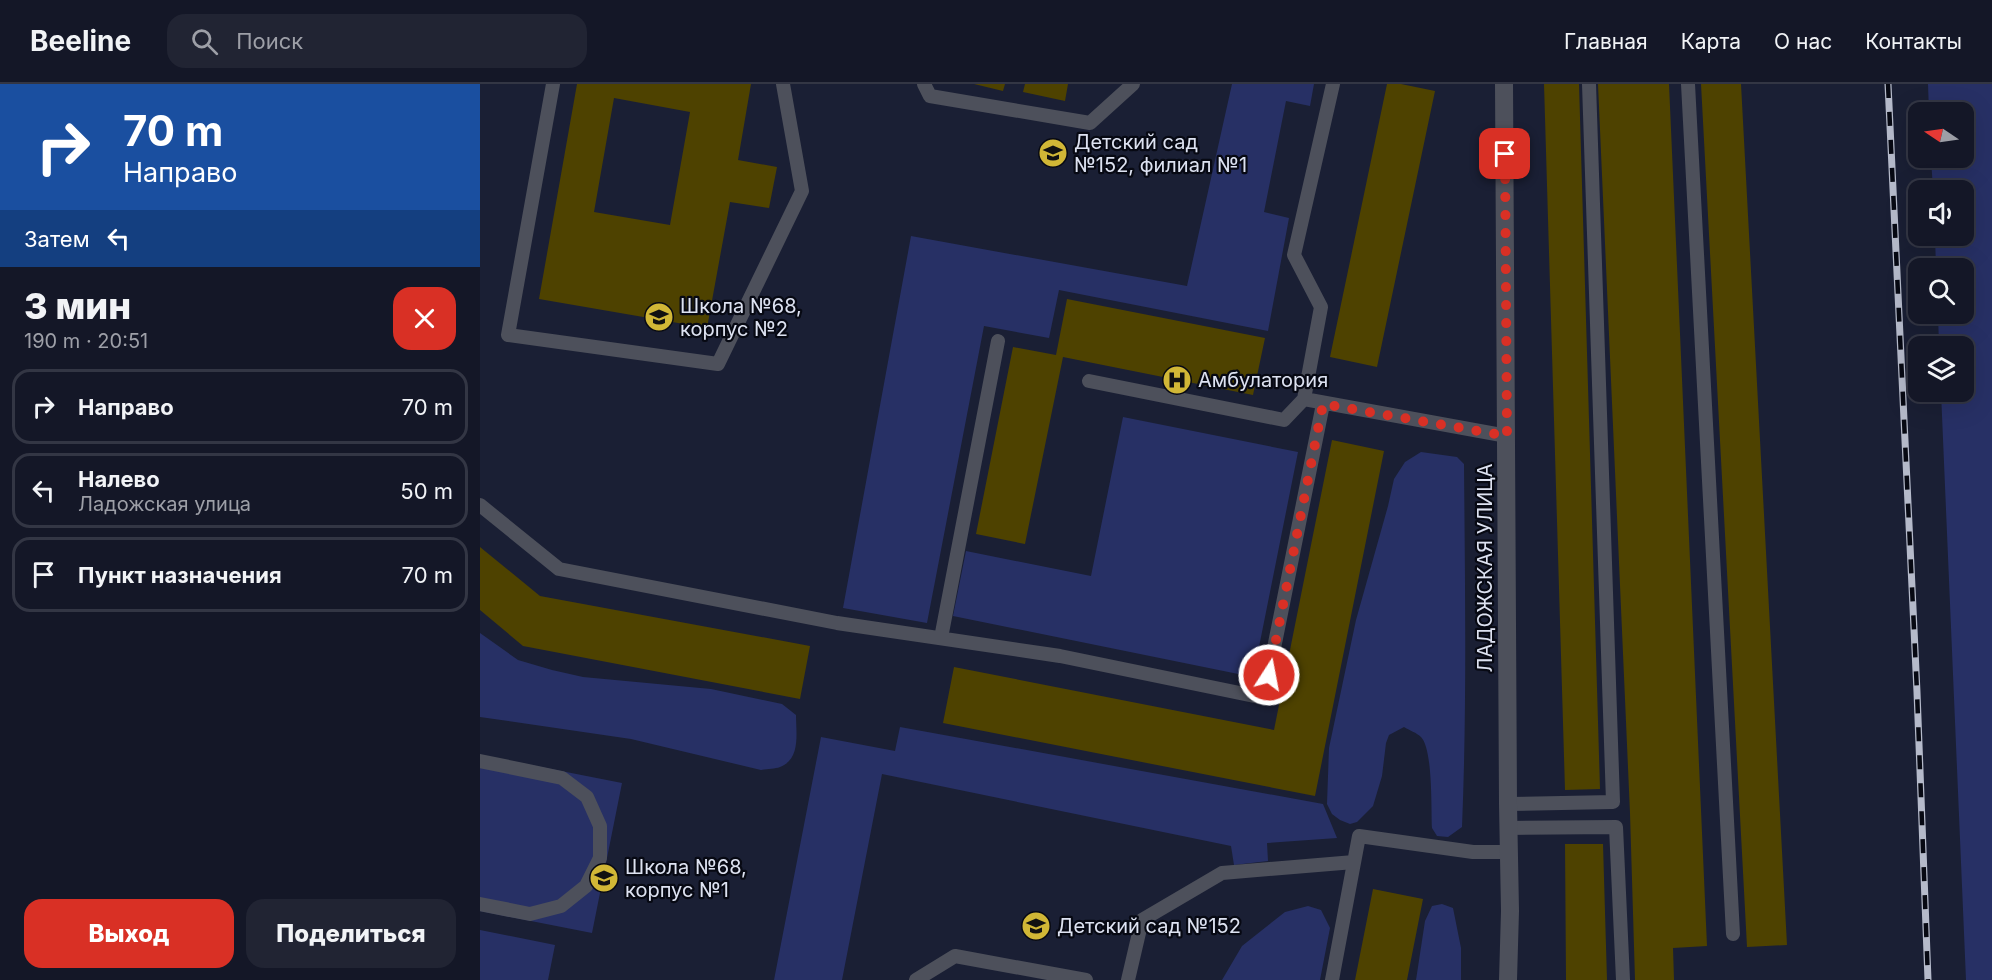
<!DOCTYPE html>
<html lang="ru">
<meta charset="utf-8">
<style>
:root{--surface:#141727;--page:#212433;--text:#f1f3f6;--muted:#9d9fa7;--line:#333644;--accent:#d93025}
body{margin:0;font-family:Inter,sans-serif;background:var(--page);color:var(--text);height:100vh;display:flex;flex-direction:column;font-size:22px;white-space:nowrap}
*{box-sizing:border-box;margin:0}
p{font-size:20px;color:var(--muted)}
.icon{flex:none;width:33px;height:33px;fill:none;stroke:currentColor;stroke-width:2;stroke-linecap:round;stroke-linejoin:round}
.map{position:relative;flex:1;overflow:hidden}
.sheet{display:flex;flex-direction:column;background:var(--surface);width:480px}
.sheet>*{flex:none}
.hud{background:#1a4fa0;color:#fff;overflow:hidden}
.needle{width:39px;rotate:283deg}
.tools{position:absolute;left:1428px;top:18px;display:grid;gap:12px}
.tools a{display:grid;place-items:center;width:66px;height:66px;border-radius:12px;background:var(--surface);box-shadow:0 6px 24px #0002,0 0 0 2px var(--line);font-size:30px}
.pin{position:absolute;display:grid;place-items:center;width:51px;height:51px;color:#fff;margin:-26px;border-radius:12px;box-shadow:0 3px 9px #0006}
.me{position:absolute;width:66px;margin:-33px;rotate:11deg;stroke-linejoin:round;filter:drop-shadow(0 0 4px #0008)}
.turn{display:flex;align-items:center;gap:21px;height:126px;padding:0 24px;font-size:27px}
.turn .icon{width:78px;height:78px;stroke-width:2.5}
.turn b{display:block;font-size:42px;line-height:51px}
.then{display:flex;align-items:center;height:57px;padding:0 24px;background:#0003;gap:12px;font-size:22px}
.round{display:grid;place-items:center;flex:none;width:63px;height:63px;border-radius:18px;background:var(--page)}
.overview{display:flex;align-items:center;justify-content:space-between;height:102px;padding:0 24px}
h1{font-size:36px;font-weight:800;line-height:45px}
.primary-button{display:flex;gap:12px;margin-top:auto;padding:12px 24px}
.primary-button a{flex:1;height:69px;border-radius:18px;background:var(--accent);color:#fff;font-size:24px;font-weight:800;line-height:69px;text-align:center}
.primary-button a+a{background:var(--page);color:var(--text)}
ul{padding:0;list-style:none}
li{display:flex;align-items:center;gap:18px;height:75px;margin:0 12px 9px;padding:0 12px;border:3px solid var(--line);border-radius:18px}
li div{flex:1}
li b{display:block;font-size:22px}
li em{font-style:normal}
header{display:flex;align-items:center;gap:36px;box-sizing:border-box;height:84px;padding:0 30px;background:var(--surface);border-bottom:2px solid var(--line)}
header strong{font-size:28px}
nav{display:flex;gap:33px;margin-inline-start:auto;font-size:21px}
.search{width:420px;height:54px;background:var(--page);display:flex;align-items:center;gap:15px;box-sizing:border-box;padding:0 21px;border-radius:18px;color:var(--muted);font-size:22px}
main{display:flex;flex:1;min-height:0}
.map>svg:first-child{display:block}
.green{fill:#273065}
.building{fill:#4e4200;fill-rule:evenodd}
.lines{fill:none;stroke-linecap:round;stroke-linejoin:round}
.lane{stroke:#4d505b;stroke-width:14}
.street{stroke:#4d505b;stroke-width:18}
.rail-casing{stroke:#b5baca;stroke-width:7}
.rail{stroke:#070913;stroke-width:4.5;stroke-dasharray:14;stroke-linecap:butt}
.route{stroke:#d93025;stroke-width:10;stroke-dasharray:0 18}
.labels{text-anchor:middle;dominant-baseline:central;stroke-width:4.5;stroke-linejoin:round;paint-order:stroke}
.poi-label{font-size:20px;fill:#dde2f1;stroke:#070913;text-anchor:start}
.street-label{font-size:20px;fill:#dde2f1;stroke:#070913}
</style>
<header>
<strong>Beeline</strong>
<div class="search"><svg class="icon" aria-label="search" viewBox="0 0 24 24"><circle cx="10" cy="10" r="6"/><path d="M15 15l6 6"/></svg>Поиск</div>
<nav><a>Главная</a><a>Карта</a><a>О нас</a><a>Контакты</a></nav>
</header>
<main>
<section class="sheet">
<div class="hud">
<div class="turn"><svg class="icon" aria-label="right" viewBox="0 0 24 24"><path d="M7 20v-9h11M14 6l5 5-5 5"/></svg><div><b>70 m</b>Направо</div></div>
<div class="then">Затем<svg class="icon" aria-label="left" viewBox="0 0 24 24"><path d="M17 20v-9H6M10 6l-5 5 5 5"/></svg></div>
</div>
<div class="overview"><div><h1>3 мин</h1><p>190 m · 20:51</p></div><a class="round" style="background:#d93025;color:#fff"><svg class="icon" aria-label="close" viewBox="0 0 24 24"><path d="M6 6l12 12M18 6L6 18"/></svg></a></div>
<ul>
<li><svg class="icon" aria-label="right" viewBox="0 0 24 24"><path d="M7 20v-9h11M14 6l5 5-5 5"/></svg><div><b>Направо</b></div><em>70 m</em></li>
<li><svg class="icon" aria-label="left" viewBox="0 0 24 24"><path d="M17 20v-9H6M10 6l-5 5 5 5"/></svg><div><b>Налево</b><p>Ладожская улица</p></div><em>50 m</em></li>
<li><svg class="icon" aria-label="arrive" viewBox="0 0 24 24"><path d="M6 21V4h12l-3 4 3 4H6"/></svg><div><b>Пункт назначения</b></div><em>70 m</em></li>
</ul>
<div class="primary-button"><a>Выход</a><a>Поделиться</a></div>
</section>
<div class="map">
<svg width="1512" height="896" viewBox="0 0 1512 896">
<rect width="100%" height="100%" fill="#1a1f34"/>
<path class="green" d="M752,0H834L830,22L806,17L784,128L809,134L788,247L579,206L569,254L504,242L447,539L363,524L431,152L707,202Z
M1448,0H1512V896H1486L1461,308H1484V262H1459L1458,230H1484V184H1456L1455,152H1484V106H1453L1451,74H1484V28H1449Z
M643,333L818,368L773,593L473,532L486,467L611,492Z
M941,368L977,373L984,380C985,501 987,622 982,743L968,753L957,752L952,744C951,725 953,665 941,653C937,649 929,646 924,643L909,651L906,659L902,692L893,722L877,738L870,740L860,736L852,730L847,720L849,664L876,536L908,422L914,395L925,378Z
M0,549L38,576L72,586L103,593L231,605L302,620L316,631C316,649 321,675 300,683C295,685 287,685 281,686L151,655L0,633Z
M420,643L843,720L857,754L787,759L788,777L754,781L751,762L402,690L362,896H294L341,653L415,667Z
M0,671L142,699L112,849L0,827Z
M962,820L973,824L981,864V896H936L945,837L952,822Z
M828,822L841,826L850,844L840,896H742L762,862L805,828Z
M0,846L75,861L68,896H0Z"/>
<path class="building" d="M97,0H271L258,76L297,83L289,124L250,118L227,244L59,215ZM134,14L210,28L190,141L114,128Z
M494,0H525L523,7Z
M545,0H588L585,17L543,8Z
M907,0H921L955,7L897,283L850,273Z
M1064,0H1099L1120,705L1085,706Z
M1118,0H1189L1227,862L1193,864L1194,896H1155L1150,729Z
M1221,0H1261L1307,861L1267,863Z
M587,215L785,254L773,311L583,273L545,460L496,450L533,263L576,271Z
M852,356L904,367L835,712L463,639L474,583L794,646Z
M0,463L60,512L330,562L320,615L43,562L0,526Z
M1085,760H1123L1127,896H1086Z
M893,805L943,815L927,896H875Z"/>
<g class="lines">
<path class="lane" d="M73,0L28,251L238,280L322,107L303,0
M444,0L450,12L610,39L653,0
M853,0L814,171L841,223L824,315L1027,352
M1208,0L1253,850
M609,297L804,336L824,315
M0,421L79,485L357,539L580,572L784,614L843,320
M461,554L518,257
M0,677L82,694L107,713L120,742V774L106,802L81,822L50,830L0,820
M1028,720L1133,718L1109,0
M1028,744L1136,743L1143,896
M436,896L475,872L606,896
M648,896L662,836L742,789L874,778
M852,896L879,752L993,768H1029"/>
<path class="street" d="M1024,0L1028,720L1030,827L1028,896"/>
<g class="rail-casing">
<path id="rail" d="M1408,0L1437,608L1448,896"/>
</g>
<use href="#rail" class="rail"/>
</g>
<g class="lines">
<path class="route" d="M789,591L843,320L1027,352L1025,70"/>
</g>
<defs>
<g id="school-disc" transform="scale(1.5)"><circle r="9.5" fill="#d1b736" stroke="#070913"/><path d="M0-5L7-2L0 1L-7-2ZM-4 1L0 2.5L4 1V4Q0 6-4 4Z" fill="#111"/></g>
<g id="hospital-disc" transform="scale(1.5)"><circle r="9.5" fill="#d1b736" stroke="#070913"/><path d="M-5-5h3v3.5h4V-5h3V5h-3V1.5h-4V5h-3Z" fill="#111"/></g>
</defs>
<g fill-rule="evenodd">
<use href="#school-disc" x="573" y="69"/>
<use href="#school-disc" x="179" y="233"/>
<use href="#hospital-disc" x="697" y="296"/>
<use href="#school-disc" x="124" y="794"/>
<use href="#school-disc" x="556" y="842"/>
</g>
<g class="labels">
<g class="poi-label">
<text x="594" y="58">Детский сад<tspan x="594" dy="23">№152, филиал №1</tspan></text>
<text x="200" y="222">Школа №68,<tspan x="200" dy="23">корпус №2</tspan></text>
<text x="718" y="296">Амбулатория</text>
<text x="145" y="783">Школа №68,<tspan x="145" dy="23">корпус №1</tspan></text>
<text x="577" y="842">Детский сад №152</text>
</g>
<g class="street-label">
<text transform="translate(1005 484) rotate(-90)">ЛАДОЖСКАЯ УЛИЦА</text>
</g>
</g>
</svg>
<div class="tools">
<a><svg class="needle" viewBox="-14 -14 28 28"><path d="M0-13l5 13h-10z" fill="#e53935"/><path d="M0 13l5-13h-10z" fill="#9d9fa7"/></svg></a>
<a><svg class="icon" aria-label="sound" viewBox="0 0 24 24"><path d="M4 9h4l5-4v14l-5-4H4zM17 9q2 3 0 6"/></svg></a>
<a><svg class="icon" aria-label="search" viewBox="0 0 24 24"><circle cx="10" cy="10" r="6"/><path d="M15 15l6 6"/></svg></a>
<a><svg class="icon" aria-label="layers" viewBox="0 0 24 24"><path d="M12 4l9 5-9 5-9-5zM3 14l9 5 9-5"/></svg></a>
</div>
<div class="pin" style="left:1025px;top:70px;background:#d93025"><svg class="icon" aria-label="arrive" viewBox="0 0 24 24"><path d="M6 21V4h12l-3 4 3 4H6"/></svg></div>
<svg class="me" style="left:789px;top:591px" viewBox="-20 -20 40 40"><circle r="17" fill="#d93025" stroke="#fff" stroke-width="3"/><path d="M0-11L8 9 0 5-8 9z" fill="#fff"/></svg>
</div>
</main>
